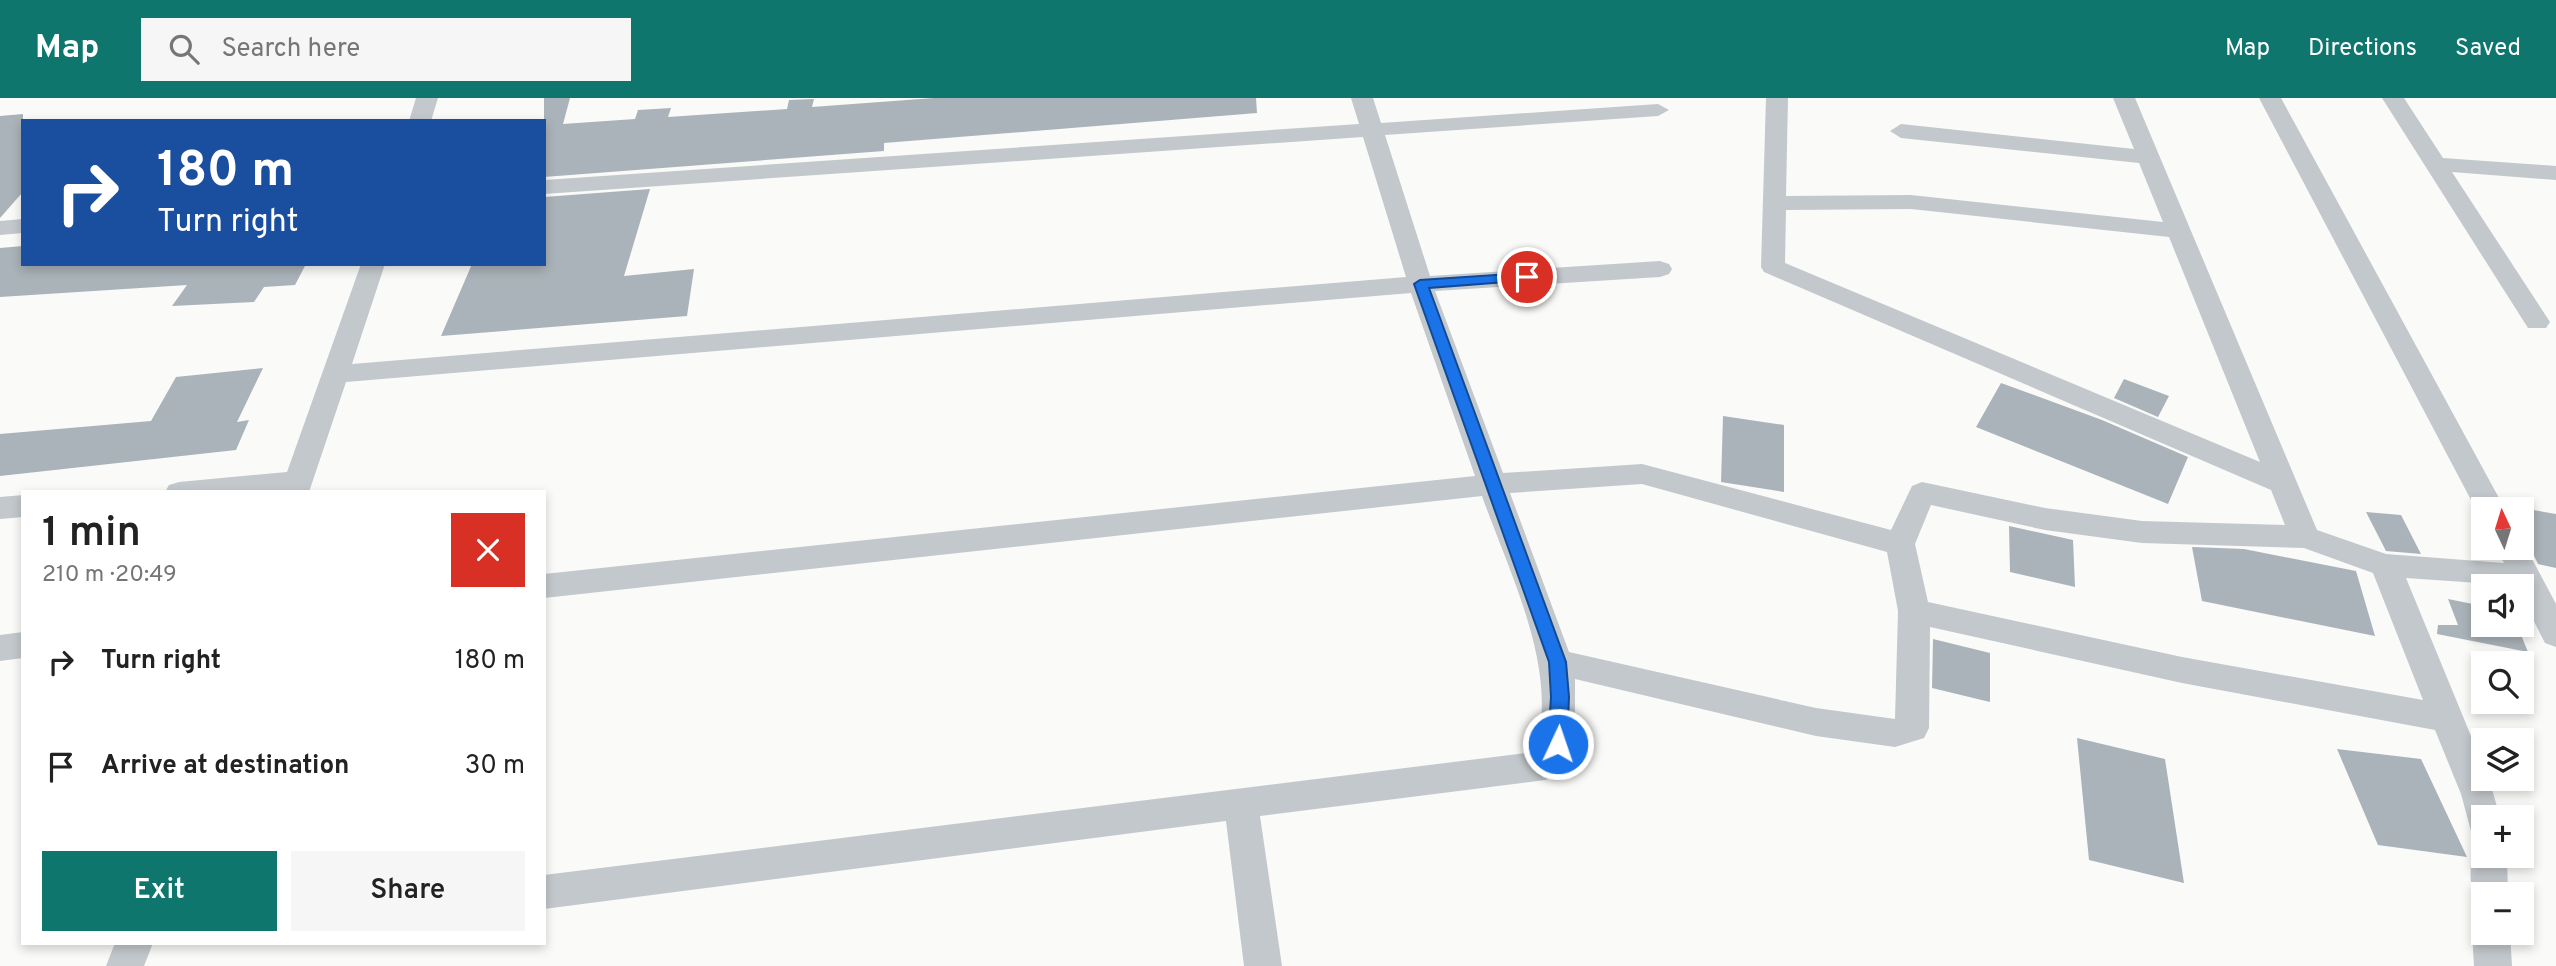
<!DOCTYPE html>
<meta charset="utf-8">
<style>
:root{--surface:#fff;--page:#f6f6f6;--text:#222;--muted:#767676;--accent:#0f766e}
body{margin:0;font-family:Overpass,sans-serif;background:var(--page);color:var(--text);height:100vh;display:flex;flex-direction:column;font-size:26px;white-space:nowrap}
*{box-sizing:border-box;margin:0}
p{font-size:23px;color:var(--muted)}
.icon{flex:none;width:38px;height:38px;fill:none;stroke:currentColor;stroke-width:2;stroke-linecap:round;stroke-linejoin:round}
.map{position:relative;flex:1;overflow:hidden}
.side{position:absolute;left:21px;top:392px;width:525px;height:455px;display:flex;flex-direction:column;background:var(--surface);border-radius:0px;box-shadow:0 4px 10px #0003}
.side>*{flex:none}
.hud{position:absolute;left:21px;top:21px;width:525px;height:147px;border-radius:0px;box-shadow:0 4px 10px #0003;background:#1a4fa0;color:#fff;overflow:hidden}
.needle{width:46px;rotate:356deg}
.controls{position:absolute;left:2471px;top:399px;display:grid;gap:14px}
.controls a{display:grid;place-items:center;width:63px;height:63px;border-radius:0px;background:var(--surface);box-shadow:0 4px 10px #0003;font-size:35px}
.pin{position:absolute;display:grid;place-items:center;width:60px;height:60px;color:#fff;margin:-30px;border:4px solid #fff;border-radius:50%;box-shadow:0 2px 7px #0007}
.me{position:absolute;width:77px;margin:-38px;rotate:3deg;stroke-linejoin:round;filter:drop-shadow(0 0 5px #0008)}
.turn{display:flex;align-items:center;gap:24px;height:147px;padding:0 21px;font-size:32px}
.turn .icon{width:91px;height:91px;stroke-width:2.5}
.turn b{display:block;font-size:49px;line-height:60px}
.round{display:grid;place-items:center;flex:none;width:74px;height:74px;border-radius:0px;background:var(--page)}
.head{display:flex;align-items:center;justify-content:space-between;height:119px;padding:0 21px}
h1{font-size:42px;font-weight:600;line-height:52px}
.action{display:flex;gap:14px;margin-top:auto;padding:14px 21px}
.action a{flex:1;height:80px;border-radius:0px;background:var(--accent);color:#fff;font-size:28px;font-weight:600;line-height:80px;text-align:center}
.action a+a{background:var(--page);color:var(--text)}
ul{padding:0;list-style:none}
li{display:flex;align-items:center;gap:21px;height:105px;padding:0 21px}
li div{flex:1}
li b{display:block;font-size:26px}
li em{font-style:normal}
header{display:flex;align-items:center;gap:42px;box-sizing:border-box;height:98px;padding:0 35px;background:var(--accent);color:#fff}
header strong{font-size:33px}
nav{display:flex;gap:38px;margin-inline-start:auto;font-size:24px}
.search{width:490px;height:63px;background:var(--page);display:flex;align-items:center;gap:18px;box-sizing:border-box;padding:0 24px;border-radius:0px;color:var(--muted);font-size:26px}
.map>svg:first-child{display:block}
.building{fill:#aab3b9}
.lines{fill:none;stroke-linecap:round;stroke-linejoin:round}
.minor{fill:#c3c8cc;fill-rule:evenodd}
.route{fill:#1a73e8;stroke:#114b97;stroke-width:2}
</style>
<header>
<strong>Map</strong>
<div class="search"><svg class="icon" aria-label="search" viewBox="0 0 24 24"><circle cx="10" cy="10" r="6"/><path d="M15 15l6 6"/></svg>Search here</div>
<nav><a>Map</a><a>Directions</a><a>Saved</a></nav>
</header>
<div class="map">
<svg width="2556" height="868" viewBox="0 0 2556 868">
<rect width="100%" height="100%" fill="#fafaf8"/>
<path class="building" d="M544,0H570L563,26L635,21L638,12L671,10L668,19L787,11L789,2L814,1L812,9L934,0H1256L1257,15L884,45V53L544,79Z
M23,16L22,95L0,120V18Z
M650,91L624,178L694,171L687,218L441,238L472,166H544V99Z
M23,148V166H306L295,187L264,189L254,204L172,208L187,187L0,199V150Z
M263,270L237,324L249,322L236,352L0,378V336L151,323L176,279Z
M2124,281L2169,298L2158,319L2114,300Z
M2001,285L2102,322L2188,359L2168,406L1976,329Z
M1723,318L1784,327V394L1721,384Z
M2522,410L2556,416V470L2538,466L2522,433Z
M2366,414L2401,417L2421,456L2386,453Z
M2009,428L2073,442L2075,489L2010,474Z
M2192,449L2244,451L2356,473L2375,538L2202,503Z
M2448,501L2483,508V527H2517L2528,554L2437,536L2438,527H2458Z
M1933,541L1990,555V604L1932,590Z
M2077,640L2165,661L2184,785L2089,762Z
M2337,651L2421,661L2467,759L2378,747Z"/>
<g class="lines">
<path class="minor" d="M416,0H438L431,23H409Z
M1351,0H1373L1381,25L1658,6L1669,12L1658,18L1385,37L1430,178L1660,163L1669,166L1672,171L1669,176L1660,179L1435,193L1503,375L1642,366L1891,432L1912,388L1922,384L2045,410L2142,423L2285,427L2271,392L1764,174L1761,169L1766,0H1788L1786,98L1911,97L2163,124L2139,65L1901,40L1890,33L1901,26L2134,51L2113,0H2135L2317,432L2386,456L2504,465L2496,450H2522V442L2556,506V549L2545,545L2522,500V488L2406,480L2483,667V681H2489L2500,719H2483V737L2471,733L2461,696L2435,632L2182,585L1930,529L1929,630L1924,640L1895,649L1816,638L1575,581V630L1557,677L1545,682L1260,718L1282,868H1244L1226,723L544,811V777L1534,654C1562,576 1508,472 1482,398L544,500V476L1475,378L1411,195L346,284L309,394H165L169,387L179,384L287,374L361,166H385L352,266L1406,179L1363,39L544,96V82L1359,26ZM1911,111L2169,139L2260,364L1785,165L1786,112ZM1642,386L1887,454L1898,513L1895,621L1816,610L1569,554L1510,395ZM1931,407L2045,432L2142,445L2304,450L2373,475L2423,602L2182,559L1928,504L1915,446Z
M2259,0H2281L2505,411H2483V420L2480,419Z
M2382,0H2404L2443,60L2556,68V82L2452,74L2550,224L2546,230H2528Z
M23,121V135L0,137V123Z
M23,397V419L0,421V399Z
M23,534V560L0,563V537Z
M2483,744V758H2507L2508,796H2483V810L2477,808C2469,790 2468,765 2476,747Z
M2483,820V835H2510L2512,868H2474L2472,835L2478,823Z
M115,845H153L144,868H106Z"/>
</g>
<path class="route" d="M1527,175L1532,176V182L1429,190L1566,564L1569,599L1567,646L1558,653L1548,646L1551,599L1549,564L1414,186L1420,182Z"/>
</svg>
<div class="controls">
<a><svg class="needle" viewBox="-14 -14 28 28"><path d="M0-13l5 13h-10z" fill="#e53935"/><path d="M0 13l5-13h-10z" fill="#767676"/></svg></a>
<a><svg class="icon" aria-label="sound" viewBox="0 0 24 24"><path d="M4 9h4l5-4v14l-5-4H4zM17 9q2 3 0 6"/></svg></a>
<a><svg class="icon" aria-label="search" viewBox="0 0 24 24"><circle cx="10" cy="10" r="6"/><path d="M15 15l6 6"/></svg></a>
<a><svg class="icon" aria-label="layers" viewBox="0 0 24 24"><path d="M12 4l9 5-9 5-9-5zM3 14l9 5 9-5"/></svg></a>
<a>+</a>
<a>−</a>
</div>
<div class="pin" style="left:1527px;top:179px;background:#d93025"><svg class="icon" aria-label="arrive" viewBox="0 0 24 24"><path d="M6 21V4h12l-3 4 3 4H6"/></svg></div>
<svg class="me" style="left:1558px;top:646px" viewBox="-20 -20 40 40"><circle r="17" fill="#1a73e8" stroke="#fff" stroke-width="3"/><path d="M0-11L8 9 0 5-8 9z" fill="#fff"/></svg>
<div class="hud">
<div class="turn"><svg class="icon" aria-label="right" viewBox="0 0 24 24"><path d="M7 20v-9h11M14 6l5 5-5 5"/></svg><div><b>180 m</b>Turn right</div></div>
</div>
<section class="side">
<div class="head"><div><h1>1 min</h1><p>210 m · 20:49</p></div><a class="round" style="background:#d93025;color:#fff"><svg class="icon" aria-label="close" viewBox="0 0 24 24"><path d="M6 6l12 12M18 6L6 18"/></svg></a></div>
<ul>
<li><svg class="icon" aria-label="right" viewBox="0 0 24 24"><path d="M7 20v-9h11M14 6l5 5-5 5"/></svg><div><b>Turn right</b></div><em>180 m</em></li>
<li><svg class="icon" aria-label="arrive" viewBox="0 0 24 24"><path d="M6 21V4h12l-3 4 3 4H6"/></svg><div><b>Arrive at destination</b></div><em>30 m</em></li>
</ul>
<div class="action"><a>Exit</a><a>Share</a></div>
</section>
</div>
